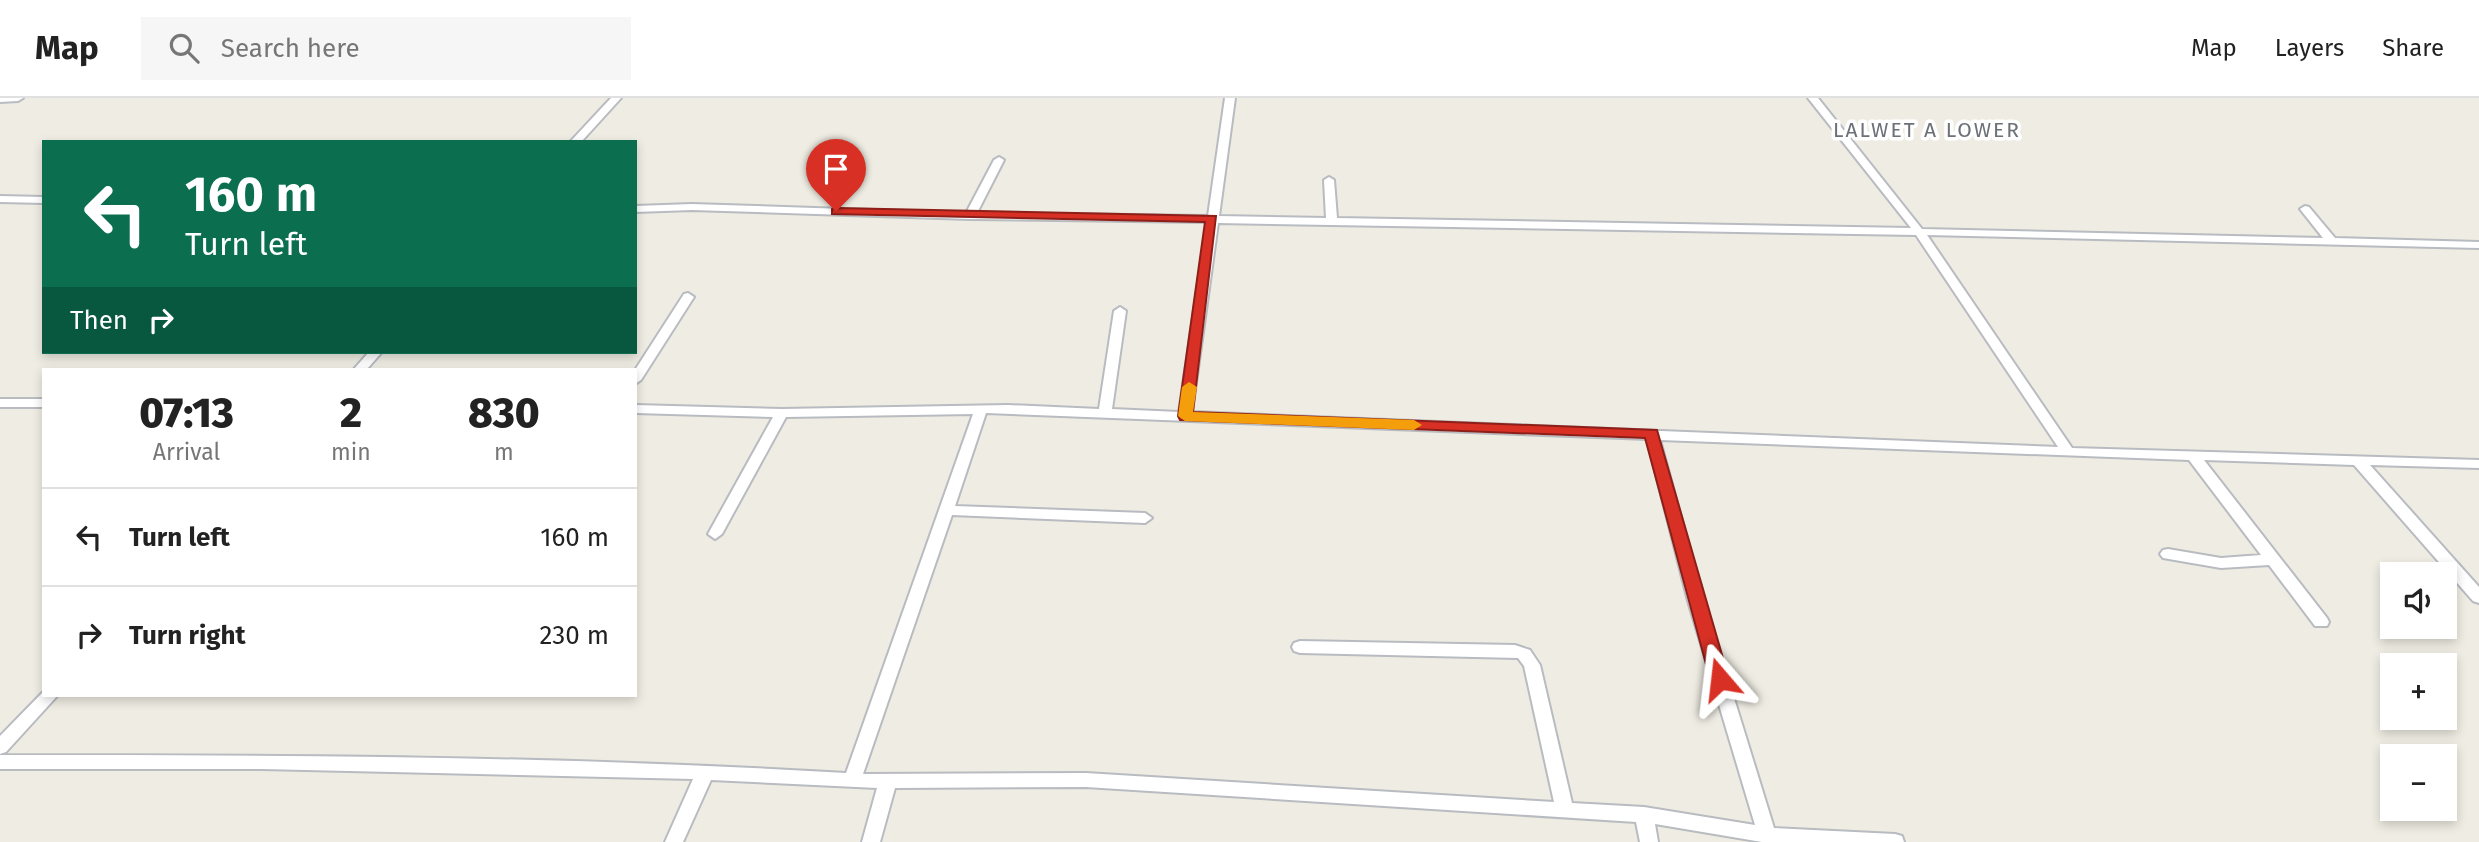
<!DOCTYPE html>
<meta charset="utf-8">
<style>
:root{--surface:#fff;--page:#f6f6f6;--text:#222;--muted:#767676;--line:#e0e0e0}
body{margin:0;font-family:"Fira Sans",sans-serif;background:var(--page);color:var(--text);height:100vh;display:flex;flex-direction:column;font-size:26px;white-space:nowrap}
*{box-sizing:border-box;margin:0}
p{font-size:23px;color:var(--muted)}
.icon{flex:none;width:38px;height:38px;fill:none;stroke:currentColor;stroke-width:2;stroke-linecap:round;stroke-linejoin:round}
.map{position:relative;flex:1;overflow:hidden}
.panel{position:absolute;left:42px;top:270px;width:595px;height:329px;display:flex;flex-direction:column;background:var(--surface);border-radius:0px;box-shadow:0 4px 10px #0003}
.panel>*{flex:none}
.top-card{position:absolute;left:42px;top:42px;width:595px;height:214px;border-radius:0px;box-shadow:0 4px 10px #0003;background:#0b6e4f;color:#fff;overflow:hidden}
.fabs{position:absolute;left:2380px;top:464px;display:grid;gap:14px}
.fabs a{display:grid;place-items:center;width:77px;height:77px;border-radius:0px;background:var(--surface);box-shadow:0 4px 10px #0003;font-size:35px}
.pin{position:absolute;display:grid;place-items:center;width:60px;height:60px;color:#fff;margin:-72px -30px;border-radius:50% 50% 50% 0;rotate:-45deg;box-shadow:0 0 7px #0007}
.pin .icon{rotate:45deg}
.me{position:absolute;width:77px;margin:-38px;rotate:343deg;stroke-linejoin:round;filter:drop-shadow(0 0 5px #0008)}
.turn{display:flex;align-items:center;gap:24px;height:147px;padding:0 28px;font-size:32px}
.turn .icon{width:91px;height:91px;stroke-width:2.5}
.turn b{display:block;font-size:49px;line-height:60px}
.then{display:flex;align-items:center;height:66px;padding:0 28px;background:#0003;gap:14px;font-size:26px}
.eta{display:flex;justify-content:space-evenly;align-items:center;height:119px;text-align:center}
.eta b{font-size:42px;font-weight:800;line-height:49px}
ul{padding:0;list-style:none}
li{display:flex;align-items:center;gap:21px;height:98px;padding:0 28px;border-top:2px solid var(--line)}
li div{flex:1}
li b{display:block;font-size:26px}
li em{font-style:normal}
header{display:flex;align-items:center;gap:42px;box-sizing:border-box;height:98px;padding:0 35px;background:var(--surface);border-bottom:2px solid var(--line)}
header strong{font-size:33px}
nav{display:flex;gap:38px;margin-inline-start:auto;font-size:24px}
.search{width:490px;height:63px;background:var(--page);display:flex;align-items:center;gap:18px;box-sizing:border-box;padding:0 24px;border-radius:0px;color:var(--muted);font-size:26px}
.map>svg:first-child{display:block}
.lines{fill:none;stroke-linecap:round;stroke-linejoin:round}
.minor-casing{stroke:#b8bbc0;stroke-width:4}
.minor{fill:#fff;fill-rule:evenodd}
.route{fill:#d93025;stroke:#8d1f18;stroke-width:2}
.slow{fill:#f59e0b}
.labels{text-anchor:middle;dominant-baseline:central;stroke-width:7;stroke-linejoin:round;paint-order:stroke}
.far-quarter-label{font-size:21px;letter-spacing:2px;fill:#6c7177;stroke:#fff}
</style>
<header>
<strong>Map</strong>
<div class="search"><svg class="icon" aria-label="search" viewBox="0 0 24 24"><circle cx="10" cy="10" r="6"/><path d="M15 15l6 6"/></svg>Search here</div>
<nav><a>Map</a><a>Layers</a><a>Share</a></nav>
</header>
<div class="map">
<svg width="2479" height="744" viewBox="0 0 2479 744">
<rect width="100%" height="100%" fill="#efede3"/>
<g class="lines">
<g class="minor-casing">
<path id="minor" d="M0,0H23L18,3L0,4Z
M611,0H621L581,44H570Z
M1225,0H1235L1219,118L1326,120L1324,82L1329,79L1334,82L1337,120L1911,130L1808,0H1818L1922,131L2323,140L2300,111L2305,108L2309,109L2335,140L2479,144V150L1927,137L2072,350L2479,362V370L2370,367L2479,489V505L2473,503L2354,367L2204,362L2327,520L2329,524L2327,528H2315L2269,467L2221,470L2163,460L2160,456L2163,452L2168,451L2221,460L2261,457L2189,362L1660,342L1704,503L1774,730L1895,736L1902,738L1904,744H1762L1655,726L1658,744H1640L1636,724L1086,689L895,690L880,744H862L877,690L711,682L683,744H665L693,681L262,671H0V657C282,657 564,658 846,675L973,316L786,319L722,436L715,441L708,436L773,319L635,315V307L782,311L1008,307L1099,311L1114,213L1120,209L1126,213L1112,311L1179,314L1207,124L970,121L692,112L635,114V108L692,106L966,115L994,62L999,59L1004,62L977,115L1208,118ZM1218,125L1916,137L2058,349L1192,314ZM986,315L1647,341L1688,503L1755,727L1644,709L1572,705L1540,567L1530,552L1515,547L1300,543L1294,545L1292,549L1294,553L1300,555L1518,560L1524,568L1554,704L1086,675L863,676L952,417L1145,425L1152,420L1145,415L955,408Z
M0,98L44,99V105L0,104Z
M688,195L694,199L641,282L635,286V272L684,196Z
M369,254H382L367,271H354Z
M0,301H44V309H0Z
M44,593V597H58L6,654L0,656V638Z"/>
</g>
<use href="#minor" class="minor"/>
</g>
<path class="route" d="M836,110L1216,118L1193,314L1657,332L1729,581L1720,588L1710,581L1645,340L1180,322L1178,318L1205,124L832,116V111Z"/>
<path class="slow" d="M1189,284L1197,289L1193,314L1414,322L1422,327L1414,332L1185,323L1178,318L1182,289Z"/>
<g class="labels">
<g class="far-quarter-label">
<text x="1927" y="32">LALWET A LOWER</text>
</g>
</g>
</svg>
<div class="fabs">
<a><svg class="icon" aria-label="sound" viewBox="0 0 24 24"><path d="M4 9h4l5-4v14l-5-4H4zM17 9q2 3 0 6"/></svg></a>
<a>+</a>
<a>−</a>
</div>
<div class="pin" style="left:836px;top:113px;background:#d93025"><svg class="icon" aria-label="arrive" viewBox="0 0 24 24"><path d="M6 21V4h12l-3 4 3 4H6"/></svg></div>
<svg class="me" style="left:1720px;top:581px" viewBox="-20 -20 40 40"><path d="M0-17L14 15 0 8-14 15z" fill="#d93025" stroke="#fff" stroke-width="4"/></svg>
<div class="top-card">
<div class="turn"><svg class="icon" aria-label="left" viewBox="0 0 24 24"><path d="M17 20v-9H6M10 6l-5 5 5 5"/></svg><div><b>160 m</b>Turn left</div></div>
<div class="then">Then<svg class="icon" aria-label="right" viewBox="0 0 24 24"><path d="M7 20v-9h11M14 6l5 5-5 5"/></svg></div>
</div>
<section class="panel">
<div class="eta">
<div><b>07:13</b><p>Arrival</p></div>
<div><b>2</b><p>min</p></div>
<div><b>830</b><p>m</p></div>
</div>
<ul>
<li><svg class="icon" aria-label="left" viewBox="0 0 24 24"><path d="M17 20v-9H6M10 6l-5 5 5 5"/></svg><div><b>Turn left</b></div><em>160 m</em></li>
<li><svg class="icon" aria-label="right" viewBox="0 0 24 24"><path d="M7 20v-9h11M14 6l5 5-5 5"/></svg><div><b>Turn right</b></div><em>230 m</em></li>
</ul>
</section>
</div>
